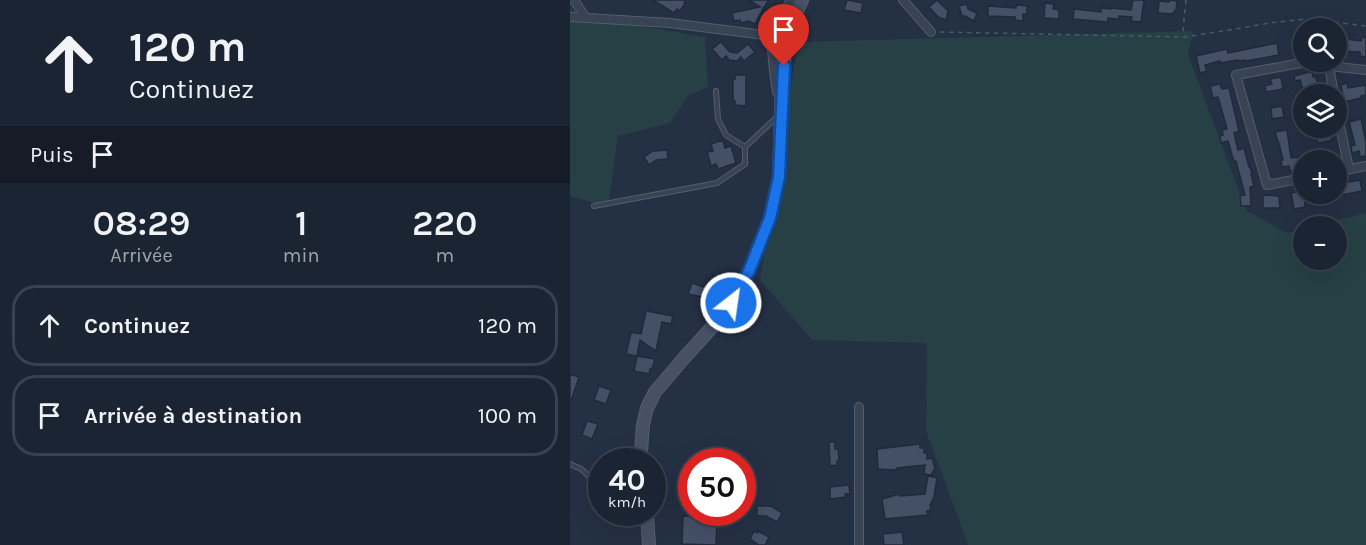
<!DOCTYPE html>
<html lang="fr">
<meta charset="utf-8">
<style>
:root{--surface:#1b2433;--page:#242c3b;--text:#f1f3f6;--muted:#a0a4ac;--line:#39414e}
body{margin:0;font-family:Karla,sans-serif;background:var(--page);color:var(--text);height:100vh;display:flex;flex-direction:column;font-size:22px;white-space:nowrap}
*{box-sizing:border-box;margin:0}
p{font-size:20px;color:var(--muted)}
.icon{flex:none;width:33px;height:33px;fill:none;stroke:currentColor;stroke-width:2;stroke-linecap:round;stroke-linejoin:round}
.map{position:relative;flex:1;overflow:hidden}
.drawer{display:flex;flex-direction:column;background:var(--surface);width:570px}
.drawer>*{flex:none}
.hud{background:#1b2433;color:var(--text);overflow:hidden}
.controls{position:absolute;left:723px;top:18px;display:grid;gap:12px}
.controls a{display:grid;place-items:center;width:54px;height:54px;border-radius:50%;background:var(--surface);box-shadow:0 6px 24px #0002,0 0 0 2px var(--line);font-size:30px}
.speed{position:absolute;left:18px;top:448px;display:flex;gap:12px;font-size:30px;font-weight:700;text-align:center}
.speed>*{display:grid;place-content:center;width:78px;height:78px;border-radius:50%;background:var(--surface);box-shadow:0 6px 24px #0002,0 0 0 2px var(--line);line-height:1}
.speed small{font-size:15px;font-weight:400}
.speed .limit{border:9px solid #d22;background:#fff;color:#111}
.pin{position:absolute;display:grid;place-items:center;width:51px;height:51px;color:#fff;margin:-62px -26px;border-radius:50% 50% 50% 0;rotate:-45deg;box-shadow:0 0 6px #0007}
.pin .icon{rotate:45deg}
.me{position:absolute;width:66px;margin:-33px;rotate:30deg;stroke-linejoin:round;filter:drop-shadow(0 0 4px #0008)}
.turn{display:flex;align-items:center;gap:21px;height:126px;padding:0 30px;font-size:27px}
.turn .icon{width:78px;height:78px;stroke-width:2.5}
.turn b{display:block;font-size:42px;line-height:51px}
.then{display:flex;align-items:center;height:57px;padding:0 30px;background:#0003;gap:12px;font-size:22px}
.eta{display:flex;justify-content:space-evenly;align-items:center;height:102px;text-align:center}
.eta b{font-size:36px;font-weight:600;line-height:42px}
ul{padding:0;list-style:none}
li{display:flex;align-items:center;gap:18px;height:81px;margin:0 12px 9px;padding:0 18px;border:3px solid var(--line);border-radius:24px}
li div{flex:1}
li b{display:block;font-size:22px}
li em{font-style:normal}
main{display:flex;flex:1;min-height:0}
.map>svg:first-child{display:block}
.green{fill:#264045}
.building{fill:#435066;stroke:#1f2a3a;stroke-width:1.5}
.lines{fill:none;stroke-linecap:round;stroke-linejoin:round}
.lane-casing{stroke:#545e6d;stroke-width:6}
.street-casing{stroke:#545e6d;stroke-width:10}
.secondary-casing{stroke:#545e6d;stroke-width:14}
.path{stroke:#445d61;stroke-width:1.5;stroke-dasharray:4.5 4.5;stroke-linecap:butt}
.lane{stroke:#384353;stroke-width:4}
.street{stroke:#384353;stroke-width:8}
.secondary{stroke:#465166;stroke-width:12}
.route-casing{stroke:#114b97;stroke-width:15}
.route{stroke:#1a73e8;stroke-width:10}
</style>
<main>
<section class="drawer">
<div class="hud">
<div class="turn"><svg class="icon" aria-label="ahead" viewBox="0 0 24 24"><path d="M12 20V5M6 11l6-6 6 6"/></svg><div><b>120 m</b>Continuez</div></div>
<div class="then">Puis<svg class="icon" aria-label="arrive" viewBox="0 0 24 24"><path d="M6 21V4h12l-3 4 3 4H6"/></svg></div>
</div>
<div class="eta">
<div><b>08:29</b><p>Arrivée</p></div>
<div><b>1</b><p>min</p></div>
<div><b>220</b><p>m</p></div>
</div>
<ul>
<li><svg class="icon" aria-label="ahead" viewBox="0 0 24 24"><path d="M12 20V5M6 11l6-6 6 6"/></svg><div><b>Continuez</b></div><em>120 m</em></li>
<li><svg class="icon" aria-label="arrive" viewBox="0 0 24 24"><path d="M6 21V4h12l-3 4 3 4H6"/></svg><div><b>Arrivée à destination</b></div><em>100 m</em></li>
</ul>
</section>
<div class="map">
<svg width="796" height="545" viewBox="0 0 796 545">
<rect width="100%" height="100%" fill="#243044"/>
<path class="green" d="M0,5L7,18L42,21L135,37L138,87L118,96L100,123L48,136L38,207L0,196Z
M624,31L618,54L676,210L716,233L733,229L734,260H766V226H742L796,213V545H398L356,431L357,343L242,340L190,280L228,42Z"/>
<path class="building" d="M83,0H115L114,5L110,11L107,9L104,13Z
M179,0H199L193,9L185,24L178,21L171,23L170,20L164,21L162,13L190,7Z
M277,0L293,3L291,13L274,10Z
M367,0L378,11L376,20L368,17L359,7Z
M563,0H574L571,22L561,21L562,17L549,16V19L538,18V22L503,19L504,9L531,12V8L541,9V8L561,10Z
M600,0L607,1L606,10L602,14L588,13L589,1L599,2Z
M475,3L484,4L483,9L489,10V19L474,18Z
M397,4L398,9L407,13L404,21L395,16H392L389,6Z
M446,5L457,6V14H453V21L445,20V17L418,16V6L446,8Z
M723,33L734,34V47L728,46V51L722,50Z
M792,37L796,38V57L790,56V52L771,51V49H766V38L791,41Z
M151,42L160,52L167,53L178,44L185,52L174,61L171,57L167,61L159,60L156,56L152,60L142,49Z
M707,43L709,55L676,61L675,60L668,61V60L650,63V61L635,65L637,71L630,73L626,56L657,49L658,53Z
M739,72H742L743,77H746L750,94H741L739,86L732,88L730,80L725,81L724,76Z
M165,75H176V106L165,105V101H163V79H165Z
M711,77L713,89L696,92L695,86L702,84L700,79Z
M777,83L778,88L796,85V95L791,96V98L774,102L771,85Z
M650,84L652,89L659,88L669,131L664,133L668,150L674,148L679,167H680L682,173L681,174L684,186L680,187L681,206H671L670,196L675,195L666,161L664,162L658,141L651,143L650,136L653,135L652,130L657,129L648,97L643,98L640,86Z
M712,106L714,117L702,119L701,108Z
M791,119L796,142V156L790,157L789,151L782,153L781,146L785,145L779,122Z
M745,128H759L762,140L748,143Z
M717,130L721,158L728,157L730,169L720,171L719,166L712,167L711,160H713L710,147L705,132Z
M153,140L155,148L161,146L166,163L148,169L146,164L141,166L137,152L143,151L141,144Z
M97,150L98,159L86,160L79,165L74,157L83,151Z
M765,152V160H739V158Z
M790,180L792,191L767,196L768,200L765,202L753,204L751,194H766V184Z
M734,191L735,207L724,209L721,193Z
M693,195L709,196L710,208H693Z
M122,283L140,289L137,298L118,294Z
M76,311L103,316L101,324L92,322L86,351L70,340L67,356L56,354L61,333L59,332L71,334Z
M67,356L85,359L82,369H80L79,374L64,371Z
M0,374L9,377L1,401H0Z
M29,386L41,390L36,404L24,400Z
M17,421L28,424L22,439L12,435Z
M259,442H265V449H268L269,460L267,461V465L260,466Z
M350,444V448H354V453H357V459L362,458L365,468L361,475L354,474L355,465L327,468V470L308,469L307,449Z
M358,476L367,478L364,497L360,505L361,510L357,511L358,515L315,519L312,499L330,494V496L355,494Z
M279,485L280,494H275L276,497L260,499V487Z
M187,506H201L212,513L207,522L196,516H187Z
M113,516L147,518L146,545L112,544Z
M184,531L187,533L188,531L199,537L195,545H189L180,539Z
M332,532L334,545H314L313,534Z"/>
<g class="lines">
<g class="lane-casing">
<path id="lane" d="M146,91L148,119L156,135L175,147L208,116
M24,206L147,183L175,164V147
M0,464L11,469L32,488
M64,513H73"/>
</g>
<g class="street-casing">
<path id="street" d="M4,0L15,17
M333,0L361,32
M0,17L100,23L202,36
M759,66L764,94
M207,92C205,79 200,46 203,34C206,22 215,11 221,0
M766,107L779,169
M766,172L796,166
M734,178L697,185L666,75L731,63L796,70
M289,545V407"/>
</g>
<g class="secondary-casing">
<path id="secondary" d="M72,462L71,451L73,425L77,408L85,392L114,358L154,314L168,293L179,271L200,218L209,177L212,80L215,53L221,24L232,0
M77,513L79,545"/>
</g>
<path class="path" d="M616,0L613,30L616,36
M370,32L616,37L707,22L737,19L796,26"/>
<use href="#lane" class="lane"/>
<use href="#street" class="street"/>
<use href="#secondary" class="secondary"/>
</g>
<g class="lines">
<g class="route-casing">
<path id="route" d="M161,303L179,271L200,218L209,177L214,66"/>
</g>
<use href="#route" class="route"/>
</g>
</svg>
<div class="controls">
<a><svg class="icon" aria-label="search" viewBox="0 0 24 24"><circle cx="10" cy="10" r="6"/><path d="M15 15l6 6"/></svg></a>
<a><svg class="icon" aria-label="layers" viewBox="0 0 24 24"><path d="M12 4l9 5-9 5-9-5zM3 14l9 5 9-5"/></svg></a>
<a>+</a>
<a>−</a>
</div>
<div class="speed"><div>40<small>km/h</small></div><div class="limit">50</div></div>
<div class="pin" style="left:214px;top:66px;background:#d93025"><svg class="icon" aria-label="arrive" viewBox="0 0 24 24"><path d="M6 21V4h12l-3 4 3 4H6"/></svg></div>
<svg class="me" style="left:161px;top:303px" viewBox="-20 -20 40 40"><circle r="17" fill="#1a73e8" stroke="#fff" stroke-width="3"/><path d="M0-11L8 9 0 5-8 9z" fill="#fff"/></svg>
</div>
</main>
